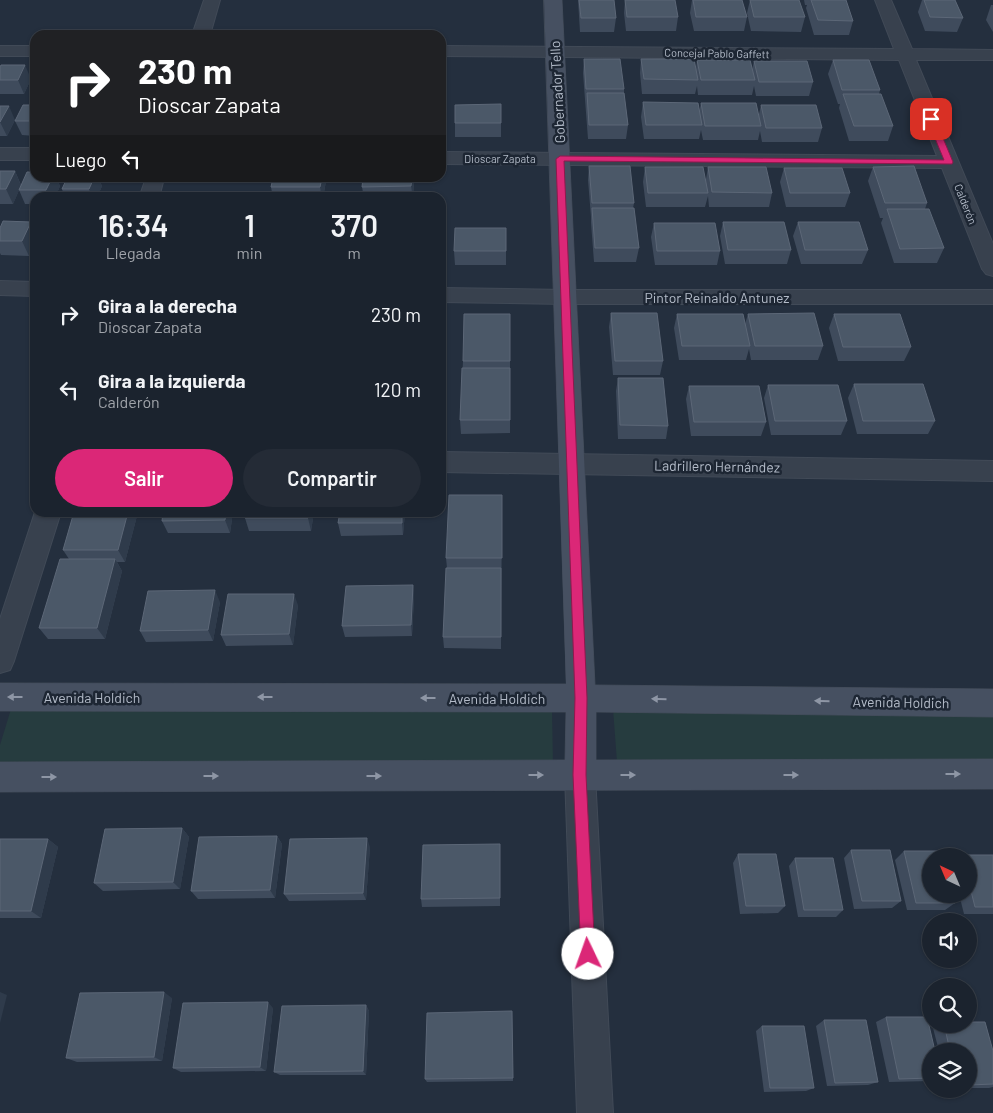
<!DOCTYPE html>
<html lang="es">
<meta charset="utf-8">
<style>
:root{--surface:#1b232e;--page:#242b36;--text:#f1f3f6;--muted:#a0a4aa;--line:#39404a;--accent:#db2777}
body{margin:0;font-family:Barlow,sans-serif;background:var(--page);color:var(--text);height:100vh;display:flex;flex-direction:column;font-size:19px;white-space:nowrap}
*{box-sizing:border-box;margin:0}
p{font-size:16px;color:var(--muted)}
.icon{flex:none;width:28px;height:28px;fill:none;stroke:currentColor;stroke-width:2;stroke-linecap:round;stroke-linejoin:round}
.map{position:relative;flex:1;overflow:hidden}
.sheet{position:absolute;left:30px;top:192px;width:416px;height:325px;display:flex;flex-direction:column;background:var(--surface);border-radius:15px;box-shadow:0 1px 4px #0004,0 0 0 1px var(--line)}
.sheet>*{flex:none}
.top-card{position:absolute;left:30px;top:30px;width:416px;height:152px;border-radius:15px;box-shadow:0 1px 4px #0004,0 0 0 1px var(--line);background:#202124;color:#fff;overflow:hidden}
.needle{width:32px;rotate:316deg}
.controls{position:absolute;left:922px;top:848px;display:grid;gap:10px}
.controls a{display:grid;place-items:center;width:55px;height:55px;border-radius:50%;background:var(--surface);box-shadow:0 1px 4px #0004,0 0 0 1px var(--line);font-size:25px}
.pin{position:absolute;display:grid;place-items:center;width:42px;height:42px;color:#fff;margin:-21px;border-radius:10px;box-shadow:0 2px 8px #0006}
.me{position:absolute;width:55px;margin:-28px;rotate:357deg;stroke-linejoin:round;filter:drop-shadow(0 0 4px #0008)}
.turn{display:flex;align-items:center;gap:18px;height:105px;padding:0 25px;font-size:22px}
.turn .icon{width:65px;height:65px;stroke-width:2.5}
.turn b{display:block;font-size:35px;line-height:42px}
.then{display:flex;align-items:center;height:48px;padding:0 25px;background:#0003;gap:10px;font-size:19px}
.eta{display:flex;justify-content:space-evenly;align-items:center;height:85px;text-align:center}
.eta b{font-size:30px;font-weight:600;line-height:35px}
.primary-button{display:flex;gap:10px;margin-top:auto;padding:10px 25px}
.primary-button a{flex:1;height:58px;border-radius:30px;background:var(--accent);color:#fff;font-size:20px;font-weight:600;line-height:58px;text-align:center}
.primary-button a+a{background:var(--page);color:var(--text)}
ul{padding:0;list-style:none}
li{display:flex;align-items:center;gap:15px;height:75px;padding:0 25px}
li div{flex:1}
li b{display:block;font-size:19px}
li em{font-style:normal}
.map>svg:first-child{display:block}
.green{fill:#263c3f}
.lines{fill:none;stroke-linecap:round;stroke-linejoin:round}
.street-casing{stroke:#414a57;stroke-width:2}
.secondary-casing{stroke:#414a57;stroke-width:1}
.street{fill:#38414e;fill-rule:evenodd}
.secondary{fill:#465061;fill-rule:evenodd}
.wall{fill:#3f4b5c}
.shaded-wall{fill:#2f3b4b}
.building{fill:#4b5868;stroke:#5c6777}
.oneway{fill:#8e96a5}
.route{fill:#db2777;stroke:#8e194d}
.labels{text-anchor:middle;dominant-baseline:central;stroke-width:5;stroke-linejoin:round;paint-order:stroke}
.far-street-label{font-size:11px;fill:#b4bcc9;stroke:#1d2633}
.street-label{font-size:14px;fill:#b4bcc9;stroke:#1d2633}
</style>
<div class="map">
<svg width="993" height="1113" viewBox="0 0 993 1113">
<rect width="100%" height="100%" fill="#242f3e"/>
<path class="green" d="M11,709L552,711L553,764L0,762V745Z
M613,709L993,710V763L617,762Z"/>
<g class="lines">
<g class="street-casing">
<path id="street" d="M204,0H220L210,35H192Z
M875,0H891L912,49L993,50V60H916L993,244V276L986,274L982,269L942,168L441,164V152L937,156L899,60L441,56V46L894,49Z
M0,46H35V56H0Z
M0,148H35V160H0Z
M146,178H164L159,198H139Z
M0,281L35,282V296L0,295Z
M441,288L565,290H993V304H565L441,302Z
M441,452L993,461V481L441,472Z
M35,512H61L14,661L10,670L0,673V619Z
M580,761L591,765L595,775L613,1113H577L565,775L569,765Z"/>
</g>
<g class="secondary-casing">
<path id="secondary" d="M544,0H562L595,685L993,689V717L596,712V760L993,759V789L0,792V762L565,760L566,712L0,711V683L566,684Z"/>
</g>
<use href="#street" class="street"/>
<use href="#secondary" class="secondary"/>
</g>
<path class="wall" d="M578,0H614L616,18L614,32H580Z
M625,0L678,17L676,31H626L624,13Z
M692,0H742L747,17L744,31H694L690,13Z
M750,0L805,17L801,32L751,31L747,13Z
M804,0H846L853,21L849,35H814L806,8L807,5H805Z
M922,0H955L963,18L957,32L925,31L918,12Z
M991,5H993V32L986,20Z
M584,59L624,89V93L628,125L626,139H588L583,73Z
M641,59L696,69L697,60L752,70L754,61L813,82L809,96H756L754,86L752,95H698L697,86L695,94H642L640,73Z
M833,60L880,90L879,94L893,126L888,141H849L839,108L840,104H838L828,74Z
M0,67L31,79L24,94H0Z
M35,72V88L32,79Z
M643,102L699,112L701,103L759,114L761,105L822,128L818,142H762L760,131L758,140H703L701,130L699,139H644L641,117Z
M501,104V137H455V123Z
M35,105V136L22,135L15,121Z
M0,106L15,120L7,136H0Z
M589,166L634,203L633,208L639,248L636,262H594L591,223V217L588,180Z
M645,167L706,179L708,167L772,193L769,207H709L708,196L705,207H646L643,182Z
M873,167L927,203L925,209L944,248L937,263H894L881,223L883,218H880L868,181Z
M784,168L850,193L845,207H786L780,182Z
M0,171H15L21,185L35,178H56L60,186L55,198H35V204H25L19,190L13,204H0Z
M67,178H98L102,186L97,198H65L62,189Z
M414,180L413,198H364L362,187Z
M326,181L323,198H273L271,187Z
M31,222L35,230V242L29,256L1,255L0,253V228Z
M723,222L791,250L787,264H725L720,236Z
M798,222L868,250L862,264H801L793,236Z
M654,223L720,251L717,265H655L651,237Z
M454,251H506V265H455Z
M611,313L663,361L660,375H613L609,327Z
M677,314L745,324L748,314L823,346L818,360H751L749,349L746,360H679L674,328Z
M834,314L911,347L904,361H838L829,328Z
M463,361H510V433L461,434L460,420Z
M618,378L668,426L666,439H618L616,391Z
M854,384L935,421L928,434H857L848,398Z
M768,385L847,421L841,435H771L764,398Z
M689,386L766,422L761,436H691L686,399Z
M502,495L501,649L444,648L443,637L447,568L446,558Z
M74,512H138L125,562H117L122,571L105,639H48L39,628L69,559L63,550Z
M163,512H233L230,533H168L162,521Z
M314,512L311,531H249L245,518Z
M340,512H405L403,535L341,536L338,523Z
M413,585L414,597L412,636L345,637L342,626Z
M220,602L213,641L146,642L140,631Z
M298,605L293,645L226,646L221,635Z
M182,828L189,837L180,889L103,891L94,883Z
M277,836L282,844L275,898L198,899L191,891Z
M0,839H48L58,847L41,918H0Z
M500,844V906L422,907L421,899Z
M370,847L366,900L289,901L284,894Z
M851,850L901,901L892,908L854,909L844,858Z
M904,851L955,903L945,910H907L895,860Z
M738,854L785,906L778,913L740,914L733,863Z
M962,855H993V914H964L959,894H969V856H960Z
M795,858L843,910L836,917H798L789,866Z
M172,998L162,1061L77,1062L66,1058Z
M366,1005L369,1011L366,1075H280L274,1072Z
M273,1008L266,1071L181,1072L173,1068Z
M886,1017L931,1051V1081L889,1082L876,1022Z
M824,1020L878,1082L868,1085L827,1086L816,1026Z
M942,1024H969L993,1051V1087L989,1088H969V1051H939L933,1028Z
M762,1026L814,1088L806,1091L764,1092L756,1031Z
M513,1078V1081L427,1082L425,1079Z"/>
<path class="shaded-wall" d="M25,65L31,79L24,94L18,80Z
M9,106L15,120L7,136L0,122Z
M15,171L21,186L13,204L6,189Z
M52,178H56L60,186L55,198H49L46,190Z
M94,178H98L102,186L97,198H92L89,189Z
M322,178H325L326,181L323,198H322L320,187Z
M412,178H413L414,180L413,198L411,186Z
M31,222L35,230V242L29,256L22,241Z
M128,512H138L125,562L118,550Z
M226,512H233L230,533L225,520Z
M309,512H314L311,531L308,518Z
M402,512H405L403,535L402,523Z
M115,559L122,571L105,639L97,628Z
M413,585L414,597L412,636L411,625Z
M215,590L220,602L213,641L208,630Z
M294,594L298,605L293,645L289,634Z
M182,828L189,837L180,889L173,882Z
M277,836L282,844L275,898L270,890Z
M367,838L370,847L366,900L363,893Z
M48,839L58,847L41,918L31,911Z
M0,992L7,995L0,1023Z
M164,992L172,998L162,1061L154,1057Z
M268,1002L273,1008L266,1071L260,1067Z
M366,1005L369,1011L366,1075L363,1071Z"/>
<path class="building" d="M579,0H614L616,18H581Z
M625,0H675L678,17H627Z
M693,0H742L747,17H696Z
M750,0H799L805,17H754Z
M811,0H846L853,21L818,20Z
M924,0H955L963,18L930,17Z
M584,59H620L624,89H586Z
M641,59H694L698,80L644,79Z
M697,60H750L755,80H701Z
M833,60H869L880,90H842Z
M754,61H807L813,82H759Z
M1,65H25L18,80H0V67Z
M35,72V79H32Z
M587,93H624L628,125H589Z
M843,94H881L893,126H854Z
M643,102L698,103L702,125H646Z
M701,103H756L761,126H705Z
M501,104V123H455V105Z
M23,105H35V121H15Z
M761,105H816L822,128H766Z
M0,106H9L0,122Z
M589,166H630L634,203H592Z
M914,166L927,203H885L873,167Z
M645,167H703L708,193H648Z
M708,167H766L772,193L712,192Z
M784,168H842L850,193H790Z
M0,171H15L6,189H0Z
M27,172H35V178H52L46,190H19Z
M67,178H94L89,189H62Z
M273,178H322L320,187H271Z
M363,178H412L411,186L362,187Z
M592,208H634L639,248H595Z
M887,209H929L944,248L900,249Z
M3,221L31,222L22,241H0V228Z
M723,222H784L791,250H728Z
M798,222H859L868,250H805Z
M654,223H715L720,251H657Z
M455,228H506V251H454Z
M611,313H657L663,361H615Z
M814,313L823,346H755L748,314Z
M464,314H510V361H463Z
M677,314H743L750,346H682Z
M834,314H900L911,347H843Z
M462,368H510V420H460Z
M618,378H663L668,426L620,425Z
M854,384H923L935,421H863Z
M768,385H838L847,421H775Z
M689,386H759L766,422H694Z
M449,495H502V558H446Z
M74,512H128L118,550H63Z
M163,512H226L225,520L162,521Z
M246,512H309L308,518H245Z
M340,512H402V523H338Z
M60,559H115L97,628H39Z
M446,568H501V637H443Z
M413,585L411,625L342,626L346,586Z
M215,590L208,630L140,631L148,591Z
M228,594H294L289,634L221,635Z
M182,828L173,882L94,883L105,829Z
M277,836L270,890L191,891L199,837Z
M367,838L363,893L284,894L290,839Z
M0,839H48L31,911H0Z
M500,844V898L421,899L423,845Z
M851,850H890L901,901H862Z
M904,851H942L944,856H931V894H953L955,903H916Z
M738,854H776L785,906H746Z
M962,855H993V907H975L969,883V856H962Z
M795,858H833L843,910H804Z
M164,992L154,1057L66,1058L80,993Z
M268,1002L260,1067L173,1068L183,1003Z
M366,1005L363,1071L274,1072L282,1006Z
M512,1011L513,1078L425,1079L427,1013Z
M886,1017H927L935,1051H931V1078L899,1079Z
M824,1020H866L878,1082L835,1083Z
M969,1022H985L993,1051V1084L969,1085V1051H950L944,1024H969Z
M762,1026H804L814,1088H770Z"/>
<defs><path id="oneway-solid" d="M-6-.8H1V-3.2L6.5 0L1 3.2V.8H-6Z" transform="scale(1.25)"/></defs>
<g class="oneway">
<use href="#oneway-solid" transform="translate(15 697) rotate(-180)"/>
<use href="#oneway-solid" transform="translate(265 697) rotate(-180)"/>
<use href="#oneway-solid" transform="translate(428 698) rotate(-180)"/>
<use href="#oneway-solid" transform="translate(659 699) rotate(-179)"/>
<use href="#oneway-solid" transform="translate(822 701) rotate(-179)"/>
<use href="#oneway-solid" transform="translate(953 774)"/>
<use href="#oneway-solid" transform="translate(536 775)"/>
<use href="#oneway-solid" transform="translate(628 775)"/>
<use href="#oneway-solid" transform="translate(791 775)"/>
<use href="#oneway-solid" transform="translate(211 776)"/>
<use href="#oneway-solid" transform="translate(374 776)"/>
<use href="#oneway-solid" transform="translate(49 777)"/>
</g>
<path class="route" d="M928,117L935,119L953,162L952,164L564,161L587,698L586,775L595,954L593,959L588,961L583,959L581,954L573,775L575,698L556,159L560,156L944,160L927,119Z"/>
<g class="labels">
<g class="far-street-label">
<text transform="translate(717 53) rotate(1)">Concejal Pablo Gaffett</text>
<text x="500" y="158">Dioscar Zapata</text>
<text transform="translate(966 204) rotate(68)">Calderón</text>
</g>
<g class="street-label">
<text transform="translate(557 92) rotate(-93)">Gobernador Tello</text>
<text x="717" y="297">Pintor Reinaldo Antunez</text>
<text transform="translate(717 466) rotate(1)">Ladrillero Hernández</text>
<text x="92" y="697">Avenida Holdich</text>
<text x="497" y="698">Avenida Holdich</text>
<text transform="translate(901 702) rotate(1)">Avenida Holdich</text>
</g>
</g>
</svg>
<div class="controls">
<a><svg class="needle" viewBox="-14 -14 28 28"><path d="M0-13l5 13h-10z" fill="#e53935"/><path d="M0 13l5-13h-10z" fill="#a0a4aa"/></svg></a>
<a><svg class="icon" aria-label="sound" viewBox="0 0 24 24"><path d="M4 9h4l5-4v14l-5-4H4zM17 9q2 3 0 6"/></svg></a>
<a><svg class="icon" aria-label="search" viewBox="0 0 24 24"><circle cx="10" cy="10" r="6"/><path d="M15 15l6 6"/></svg></a>
<a><svg class="icon" aria-label="layers" viewBox="0 0 24 24"><path d="M12 4l9 5-9 5-9-5zM3 14l9 5 9-5"/></svg></a>
</div>
<div class="pin" style="left:931px;top:119px;background:#d93025"><svg class="icon" aria-label="arrive" viewBox="0 0 24 24"><path d="M6 21V4h12l-3 4 3 4H6"/></svg></div>
<svg class="me" style="left:588px;top:954px" viewBox="-20 -20 40 40"><circle r="19" fill="#fff"/><path d="M0-13L10 11 0 6-10 11z" fill="#db2777"/></svg>
<div class="top-card">
<div class="turn"><svg class="icon" aria-label="right" viewBox="0 0 24 24"><path d="M7 20v-9h11M14 6l5 5-5 5"/></svg><div><b>230 m</b>Dioscar Zapata</div></div>
<div class="then">Luego<svg class="icon" aria-label="left" viewBox="0 0 24 24"><path d="M17 20v-9H6M10 6l-5 5 5 5"/></svg></div>
</div>
<section class="sheet">
<div class="eta">
<div><b>16:34</b><p>Llegada</p></div>
<div><b>1</b><p>min</p></div>
<div><b>370</b><p>m</p></div>
</div>
<ul>
<li><svg class="icon" aria-label="right" viewBox="0 0 24 24"><path d="M7 20v-9h11M14 6l5 5-5 5"/></svg><div><b>Gira a la derecha</b><p>Dioscar Zapata</p></div><em>230 m</em></li>
<li><svg class="icon" aria-label="left" viewBox="0 0 24 24"><path d="M17 20v-9H6M10 6l-5 5 5 5"/></svg><div><b>Gira a la izquierda</b><p>Calderón</p></div><em>120 m</em></li>
</ul>
<div class="primary-button"><a>Salir</a><a>Compartir</a></div>
</section>
</div>
